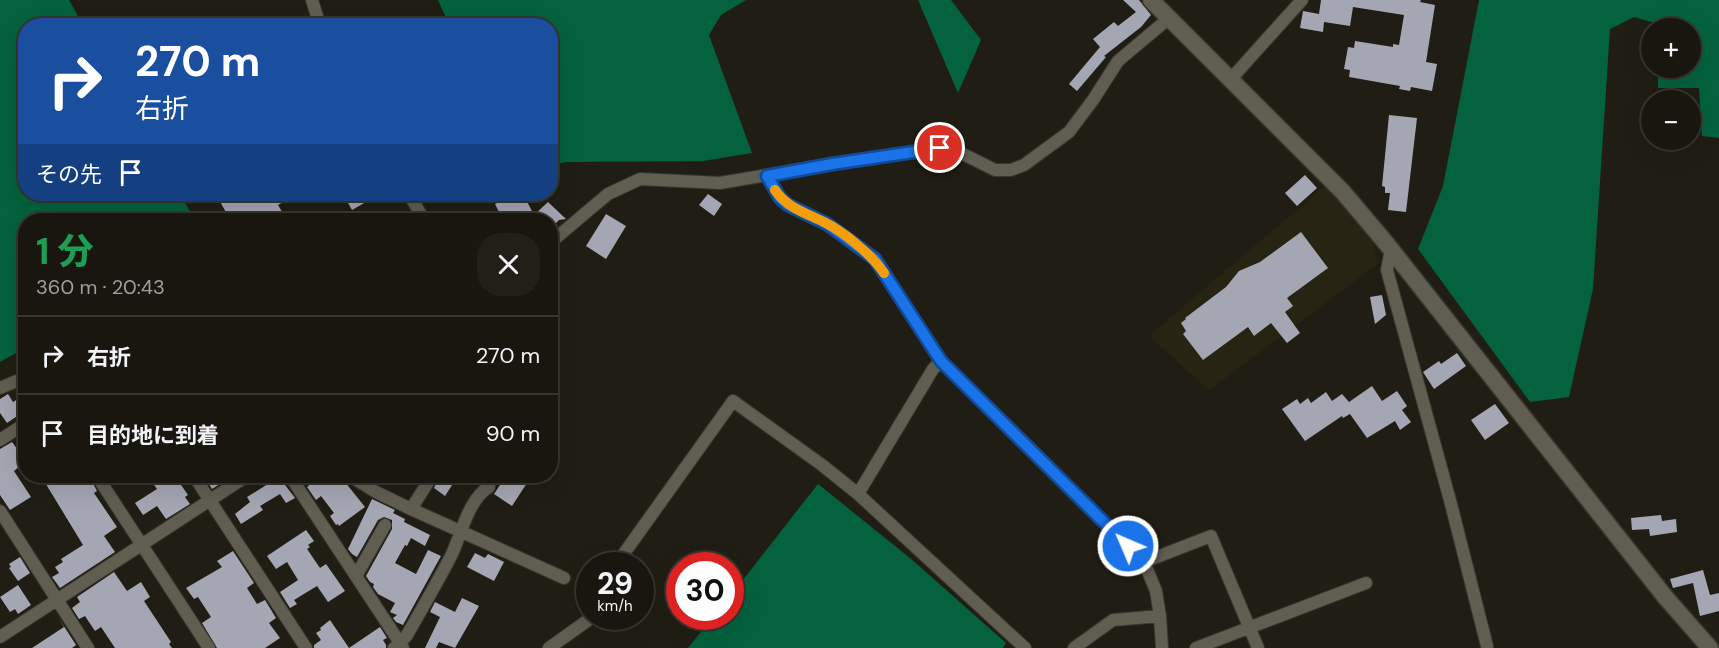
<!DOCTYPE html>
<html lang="ja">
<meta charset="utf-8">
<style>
:root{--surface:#18160f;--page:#211f18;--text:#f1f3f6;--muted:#9f9f9e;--line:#36352f}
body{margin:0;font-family:"DM Sans","Noto Sans JP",sans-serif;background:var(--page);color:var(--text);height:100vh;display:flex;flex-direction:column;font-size:22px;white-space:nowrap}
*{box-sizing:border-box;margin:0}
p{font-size:20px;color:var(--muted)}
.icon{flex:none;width:33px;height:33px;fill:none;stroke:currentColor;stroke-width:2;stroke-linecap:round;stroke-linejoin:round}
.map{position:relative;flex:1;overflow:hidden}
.details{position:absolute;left:18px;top:213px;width:540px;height:270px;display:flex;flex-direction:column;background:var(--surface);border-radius:24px;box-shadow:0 6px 24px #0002,0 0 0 2px var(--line)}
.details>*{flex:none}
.banner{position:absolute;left:18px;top:18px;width:540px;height:183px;border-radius:24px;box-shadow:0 6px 24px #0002,0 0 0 2px var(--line);background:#1a4fa0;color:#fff;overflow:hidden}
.buttons{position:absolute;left:1641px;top:18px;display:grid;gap:12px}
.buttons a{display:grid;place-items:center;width:60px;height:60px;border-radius:50%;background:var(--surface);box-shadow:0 6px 24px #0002,0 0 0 2px var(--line);font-size:30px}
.speed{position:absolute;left:576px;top:552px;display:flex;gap:12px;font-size:30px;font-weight:700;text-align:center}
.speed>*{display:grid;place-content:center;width:78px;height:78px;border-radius:50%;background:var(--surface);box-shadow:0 6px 24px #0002,0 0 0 2px var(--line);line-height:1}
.speed small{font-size:15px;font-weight:400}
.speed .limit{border:9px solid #d22;background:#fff;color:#111}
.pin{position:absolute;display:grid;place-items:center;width:51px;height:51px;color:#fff;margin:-26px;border:3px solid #fff;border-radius:50%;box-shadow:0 2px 6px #0007}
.me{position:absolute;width:66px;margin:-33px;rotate:315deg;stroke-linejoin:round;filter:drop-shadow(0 0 4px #0008)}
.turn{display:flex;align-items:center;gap:21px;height:126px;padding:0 18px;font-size:27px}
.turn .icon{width:78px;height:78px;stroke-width:2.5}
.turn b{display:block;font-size:42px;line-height:51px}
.then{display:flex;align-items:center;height:57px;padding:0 18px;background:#0003;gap:12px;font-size:22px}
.round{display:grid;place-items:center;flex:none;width:63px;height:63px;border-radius:24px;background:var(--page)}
.head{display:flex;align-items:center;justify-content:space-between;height:102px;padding:0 18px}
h1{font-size:36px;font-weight:800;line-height:45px;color:#1e9e55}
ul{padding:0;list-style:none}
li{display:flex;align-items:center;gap:18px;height:78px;padding:0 18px;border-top:2px solid var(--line)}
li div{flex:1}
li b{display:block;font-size:22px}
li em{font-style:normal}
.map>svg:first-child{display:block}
.built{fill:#272413}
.forest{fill:#04623e}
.building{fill:#a5a6b3}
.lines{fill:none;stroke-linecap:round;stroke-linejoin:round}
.street-casing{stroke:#393731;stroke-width:14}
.secondary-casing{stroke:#393731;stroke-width:19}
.street{stroke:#605d51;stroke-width:12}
.secondary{stroke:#605d51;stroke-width:16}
.route-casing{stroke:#114b97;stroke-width:15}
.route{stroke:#1a73e8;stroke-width:10}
.slow{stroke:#f59e0b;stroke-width:10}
</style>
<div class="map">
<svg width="1719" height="648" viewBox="0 0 1719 648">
<rect width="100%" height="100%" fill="#201e14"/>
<path class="built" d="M1326,185L1373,243L1378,264L1209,390L1149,336Z"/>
<path class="forest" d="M0,0H69L83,25L26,26V194H180L195,220H26L25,348L0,362Z
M438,0H746L721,15L709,35L752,153L703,161L567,162L551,165L550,26L449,25Z
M918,0H951L981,40L958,93Z
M1479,0H1719V138L1702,136L1699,88H1658V68H1690V28H1660L1659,24L1634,17L1610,29L1593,289L1569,397L1530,402L1418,249L1443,186Z
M818,484L910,558L1006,643L1003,648H688L713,617L730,616L731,595Z"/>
<path class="building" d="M1123,0H1139L1151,15L1141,27L1104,56L1106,57L1077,91L1069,84L1100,47L1093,39L1114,22L1118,26L1136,12Z
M1321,0H1421L1420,2L1435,5L1426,62L1437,64L1432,91L1411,87L1410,91L1399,89L1400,86L1349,77L1350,70L1344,69L1348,47L1354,48L1355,41L1393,47V44L1399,45L1404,15L1353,7L1350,26L1324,22L1323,32L1300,28L1303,11L1319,14Z
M1389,115L1417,118L1406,212L1388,210L1390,193H1385V187L1382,186Z
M1305,175L1317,188L1297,206L1285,193Z
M225,194H278L283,202L278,205L287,220H238L232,211L227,214L218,198Z
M343,194H362L366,202L352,210Z
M516,194H523L534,215L548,202L566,219L559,220L550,229V220H503L495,204Z
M708,194L722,204L714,216L699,205Z
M606,214L626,226L606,259L586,246Z
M1301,232L1328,268L1287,298L1293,306L1285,312L1300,333L1287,343L1271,323L1254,336L1248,327L1203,360L1183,334L1186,331L1181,323L1186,319L1185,318L1226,287L1239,271L1260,262Z
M1382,295L1386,315L1375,324L1370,297Z
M1457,353L1466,366L1434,389L1423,372L1439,361L1441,364Z
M1372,386L1382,401L1397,391L1407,406L1402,410L1411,422L1400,430L1395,421L1367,438L1350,414L1343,418L1342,416L1305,441L1282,409L1297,399L1300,404L1308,398L1311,403L1326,392L1332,401L1342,394L1349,402Z
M8,394L13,402L26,394V410L7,423L0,413V399Z
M1495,404L1509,423L1485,440L1471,420Z
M12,442L26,461L14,471L31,497L10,510L0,495V449Z
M41,476H89L97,491L94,493L117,527L104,536L115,552L60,588L52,577L59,573L55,567L63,562L61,559L83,545Z
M148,476H175L188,495L185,497L190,504L166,519L157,506L143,515L135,503L157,489Z
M204,476H233L212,489Z
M308,476H327L332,483L341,477L365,507L339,526L338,524L336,525L330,516L334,513L321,496L316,500L307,487L313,482Z
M440,476H450L456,479L445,496L434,488Z
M506,476H515L527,483L512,506L494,494Z
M279,477L295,498L286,503L280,494L260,506L263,510L241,524L235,514L250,502L247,497Z
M372,499L395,510L393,513L405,519L404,522L430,535L425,546L411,538L407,546L405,545L395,563L416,574L428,550L441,556L403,625L396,622L393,618L397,615L390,612L395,603L378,594L373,587L374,584L370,582L366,576L392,529V520L384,517L378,520L357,557L352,554L348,549Z
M1661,515L1662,521L1676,519L1677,532L1650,536L1649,529L1632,530L1631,518Z
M306,530L314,541L308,545L310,547L307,549L320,568L326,564L345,591L328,602L317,586L294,600L297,604L290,608L280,592L298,580L287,562L276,569L267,556Z
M233,551L254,583L247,588L257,604L265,600L276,618L269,623L280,638L265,648H217L202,623L211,617L198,597L194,599L186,588L222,567L217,561Z
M475,553L485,558L488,554L504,562L494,581L467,567Z
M20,557L30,573L18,581L9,568L11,567L9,564Z
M1703,570L1710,595L1719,593V611L1700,616L1693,583L1673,588L1670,579Z
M114,572L127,591L141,582L150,597L144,601L171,642L169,644L172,648H115L101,627L95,631L85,616L79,619L72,608L80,602L77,597Z
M18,585L31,605L18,614L15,609L10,612L0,597Z
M462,598L479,606L455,648L439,642L436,648H425L440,617L430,612L435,602L455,612Z
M58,617L76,645L72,648H32L64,627Z
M330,620L349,648L380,627L387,638L383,640L386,645V648H314V645L321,640L316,633L321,630L320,628Z"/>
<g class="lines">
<g class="street-casing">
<path id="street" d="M312,0L320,26
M1230,80L1302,0
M767,176L780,198L788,205L827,224L875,259L941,361L1144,562L1156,591L1160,616L1113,620L1074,648
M409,194L424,220
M550,243L608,194L640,179L720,183L832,164L940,148L950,149L959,152L995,170H1011L1024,165L1069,132L1093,100L1118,61L1168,19
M1391,249L1387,270L1451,504L1487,646
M0,388L26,377
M0,440L26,423
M97,476L209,648
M194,476L306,648
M290,476L400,643L394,648
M350,476L376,492L411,509L564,578
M858,494L933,369L941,361
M411,509L432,476
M0,511L88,648
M1144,562L1211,536L1258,648
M615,566L733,401L822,465L858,494L1025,648
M356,576L385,525
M1160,616L1162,648
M0,637L247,476
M403,648L400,643L407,635C422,609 437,583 451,556C461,536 468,499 489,487
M549,648L594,616
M1196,648L1366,583"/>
</g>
<g class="secondary-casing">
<path id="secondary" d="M1151,0L1342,191L1386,243L1666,598L1710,648"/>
</g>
<use href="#street" class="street"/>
<use href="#secondary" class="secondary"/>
</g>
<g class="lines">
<g class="route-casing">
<path id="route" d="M940,148L832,164L767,176L780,198L788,205L827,224L875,259L941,361L1128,546"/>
</g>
<use href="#route" class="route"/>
<path class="slow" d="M775,190C787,208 806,213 824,222C844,232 872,255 884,273"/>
</g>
</svg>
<div class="buttons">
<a>+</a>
<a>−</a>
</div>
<div class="speed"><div>29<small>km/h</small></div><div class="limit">30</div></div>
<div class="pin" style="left:940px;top:148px;background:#d93025"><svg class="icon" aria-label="arrive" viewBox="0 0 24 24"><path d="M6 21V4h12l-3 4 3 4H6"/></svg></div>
<svg class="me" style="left:1128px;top:546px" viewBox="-20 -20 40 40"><circle r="17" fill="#1a73e8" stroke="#fff" stroke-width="3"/><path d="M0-11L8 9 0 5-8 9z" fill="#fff"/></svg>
<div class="banner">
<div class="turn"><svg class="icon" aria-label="right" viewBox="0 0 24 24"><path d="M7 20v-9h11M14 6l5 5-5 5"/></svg><div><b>270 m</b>右折</div></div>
<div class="then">その先<svg class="icon" aria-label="arrive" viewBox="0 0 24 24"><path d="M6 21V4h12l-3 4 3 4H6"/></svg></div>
</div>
<section class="details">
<div class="head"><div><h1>1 分</h1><p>360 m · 20:43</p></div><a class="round"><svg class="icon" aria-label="close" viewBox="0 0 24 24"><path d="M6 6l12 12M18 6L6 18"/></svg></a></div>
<ul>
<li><svg class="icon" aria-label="right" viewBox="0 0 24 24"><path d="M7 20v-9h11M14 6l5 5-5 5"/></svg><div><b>右折</b></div><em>270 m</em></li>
<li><svg class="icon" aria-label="arrive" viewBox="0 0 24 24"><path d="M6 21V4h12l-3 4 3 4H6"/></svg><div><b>目的地に到着</b></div><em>90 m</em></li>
</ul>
</section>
</div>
